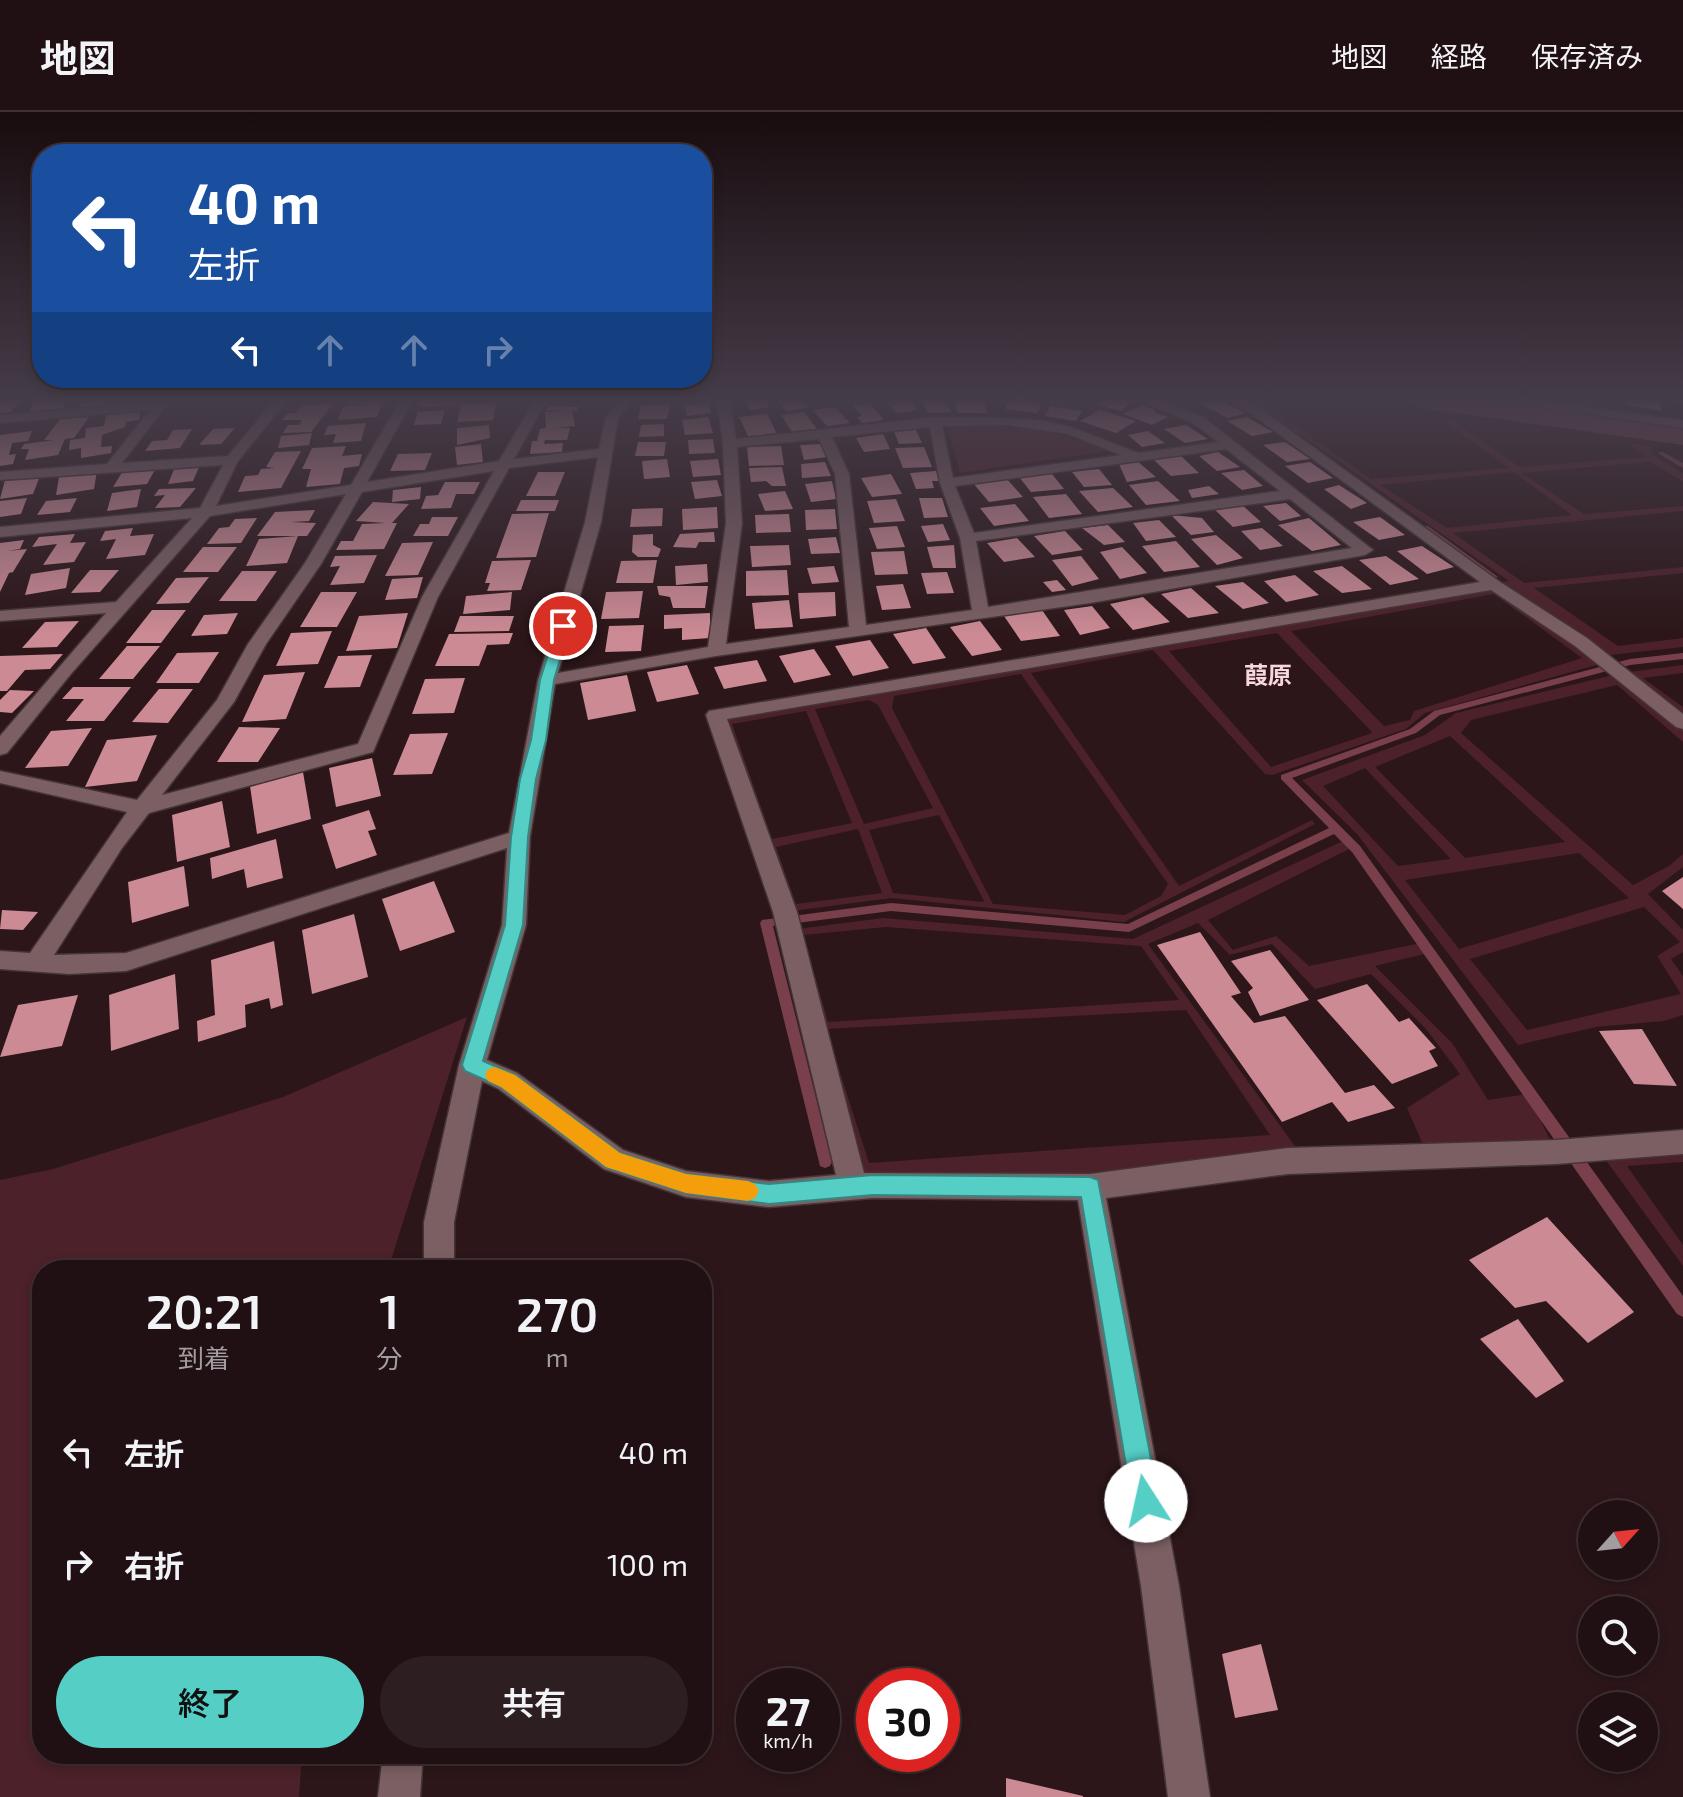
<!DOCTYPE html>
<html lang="ja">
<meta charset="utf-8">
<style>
:root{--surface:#211013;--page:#2d1e21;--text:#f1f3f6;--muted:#a29da0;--line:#3e3033;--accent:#55cec6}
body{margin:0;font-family:"Exo 2","Noto Sans JP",sans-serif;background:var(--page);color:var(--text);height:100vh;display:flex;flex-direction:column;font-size:30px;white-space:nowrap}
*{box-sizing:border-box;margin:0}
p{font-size:26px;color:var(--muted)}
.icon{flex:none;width:44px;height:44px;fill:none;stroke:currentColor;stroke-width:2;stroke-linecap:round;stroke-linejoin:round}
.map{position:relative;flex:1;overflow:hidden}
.sheet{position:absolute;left:32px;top:1148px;width:680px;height:504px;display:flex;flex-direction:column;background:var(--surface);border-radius:32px;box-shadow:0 4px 12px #0003,0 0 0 2px var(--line)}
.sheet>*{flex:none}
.banner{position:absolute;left:32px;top:32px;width:680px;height:244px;border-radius:32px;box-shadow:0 4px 12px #0003,0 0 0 2px var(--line);background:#1a4fa0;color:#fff;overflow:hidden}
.needle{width:52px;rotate:63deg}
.tools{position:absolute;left:1578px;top:1388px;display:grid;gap:16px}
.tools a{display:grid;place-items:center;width:80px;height:80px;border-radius:50%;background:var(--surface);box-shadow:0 4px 12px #0003,0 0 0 2px var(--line);font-size:40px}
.speed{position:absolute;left:736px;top:1556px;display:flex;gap:16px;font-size:40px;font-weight:700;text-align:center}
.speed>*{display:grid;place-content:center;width:104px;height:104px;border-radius:50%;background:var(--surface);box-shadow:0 4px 12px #0003,0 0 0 2px var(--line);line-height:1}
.speed small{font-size:20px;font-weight:400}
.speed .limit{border:12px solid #d22;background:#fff;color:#111}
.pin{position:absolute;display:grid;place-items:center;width:68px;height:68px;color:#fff;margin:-34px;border:4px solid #fff;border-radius:50%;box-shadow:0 2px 8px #0007}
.me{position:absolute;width:88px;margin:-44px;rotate:350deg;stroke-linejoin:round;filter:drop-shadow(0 0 6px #0008)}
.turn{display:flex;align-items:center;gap:28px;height:168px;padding:0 24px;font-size:36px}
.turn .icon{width:104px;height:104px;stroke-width:2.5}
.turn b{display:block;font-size:56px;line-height:68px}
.lanes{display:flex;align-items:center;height:76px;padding:0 24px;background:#0003;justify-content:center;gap:40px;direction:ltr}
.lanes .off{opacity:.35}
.eta{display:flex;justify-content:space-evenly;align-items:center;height:136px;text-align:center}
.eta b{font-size:48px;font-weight:600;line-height:56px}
.button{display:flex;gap:16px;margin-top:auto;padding:16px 24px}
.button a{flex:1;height:92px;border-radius:48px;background:var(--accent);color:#111;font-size:32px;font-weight:600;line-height:92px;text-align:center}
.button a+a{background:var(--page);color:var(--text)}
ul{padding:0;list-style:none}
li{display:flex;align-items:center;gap:24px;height:112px;padding:0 24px}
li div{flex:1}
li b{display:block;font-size:30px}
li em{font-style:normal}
header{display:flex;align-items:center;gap:48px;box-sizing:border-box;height:112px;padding:0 40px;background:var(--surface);border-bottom:2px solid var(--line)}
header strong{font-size:38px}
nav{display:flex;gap:44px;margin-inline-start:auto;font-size:28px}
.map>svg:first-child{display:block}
.green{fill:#4c2129;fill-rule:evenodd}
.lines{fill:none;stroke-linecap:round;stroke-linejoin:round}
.stream{fill:#79404b;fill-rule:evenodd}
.river{fill:#79404b;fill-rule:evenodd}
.building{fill:#cb8a94}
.minor-casing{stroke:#443436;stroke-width:3}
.minor{fill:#7b5f63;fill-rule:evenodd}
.route{fill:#55cec6;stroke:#378681;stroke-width:2}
.slow{fill:#f59e0b}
.labels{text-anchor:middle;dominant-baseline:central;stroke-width:8;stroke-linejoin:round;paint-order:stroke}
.far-quarter-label{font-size:24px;font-weight:bold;fill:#f8d8dc;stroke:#2c1619}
</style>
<header>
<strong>地図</strong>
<nav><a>地図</a><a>経路</a><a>保存済み</a></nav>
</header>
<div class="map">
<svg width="1683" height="1685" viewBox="0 0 1683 1685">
<rect width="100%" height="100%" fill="#2c1619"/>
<path class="green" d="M1236,286H1261L1259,288L1371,367L1509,356L1441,307L1452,308L1520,355L1647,345L1630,332L1651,334L1653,343L1683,361V369L1650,350L1521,361L1584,402L1683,394V399L1453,421L1524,471L1683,455V461L1534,476L1618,534L1683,526V535L1601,544L1607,550L1425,601L1406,617L1272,663L1265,662L1153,538L1031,561L1179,774L1312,708L1315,712L1124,810L892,786L785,800L716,603L1509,469L1301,323L1290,324ZM1514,360L1572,403L1447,416L1380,373ZM1494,482L1582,546L1414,599L1410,608L1384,614L1291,519ZM1277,521L1372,620V621L1271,655L1169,539ZM1021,562L1168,772L1161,784L1125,803L993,792L892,596L894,584ZM869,588L878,593L933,696L864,712L815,597ZM806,599L852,711L772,727L732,612ZM939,703L984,789L983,790L893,781L869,718ZM858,717L882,781L796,792L776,735Z
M985,312L1054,321L1110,339L960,361L947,314Z
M1683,553V561L1643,566L1683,595V630L1617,573L1471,608L1461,621L1633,773L1669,754L1683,742V755L1648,782L1683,818V840L1671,847L1683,864V903L1664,909L1596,915L1518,933L1357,722L1302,668L1425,623L1456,601L1621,561ZM1450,624L1565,730L1465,746L1375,655ZM1365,656L1450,746V747L1398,754L1323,674ZM1579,741L1629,786L1459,837L1405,768ZM1644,795L1680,830L1657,844L1681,882L1527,918L1470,847Z
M1343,729L1351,736L1208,808L1233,838L1276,824L1309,854L1421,831L1424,842L1375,854L1452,931L1488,988L1528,982L1556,1040L1428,1044L1407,996L1460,962L1426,917L1371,862L1315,877L1272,832L1230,843L1198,811L1148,832L1305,1048L1090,1075H853L790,818L883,806L1133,827ZM886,815L1141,834L1179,888L828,910L803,823ZM1186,898L1270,1023L869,1051L826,917Z
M467,905L388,1158H42V1642H302L299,1685H0V1068L53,1057L283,985Z
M1683,1030V1050L1627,1054L1683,1133V1154L1597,1036Z"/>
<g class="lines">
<path class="stream" d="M1659,340H1663L1683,351V356L1659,342Z
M1422,414H1428L1498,465L1491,467L1422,418Z
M1683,541V547L1630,553L1440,603L1416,621L1292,666L1360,734L1683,1184V1205L1677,1202L1352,740L1334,722L1129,820L891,799L773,814L832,1050L830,1054L825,1056L820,1054L760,811L762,808L891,791L1128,812L1329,716L1281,667V663L1410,617L1434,599L1630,547Z"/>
<path class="river" d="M1411,286H1513L1683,309V333L1429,297L1416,294Z"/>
</g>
<path class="building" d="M0,286H23L11,300L0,301Z
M35,286L56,289L67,288L62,297L29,301Z
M84,286H114L110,293L78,296Z
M351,286H390L386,292H381L377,305L338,308L343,294L376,293L347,292Z
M423,286H456L454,293L420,295Z
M744,286H765L770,295L750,298Z
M776,286H800L808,296L786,299Z
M920,286H943L951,300L928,301Z
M954,286H983L987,301H957Z
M1108,286H1113L1131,290L1121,299L1099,293Z
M1625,286L1658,288L1662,299L1627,293Z
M908,287L918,298L897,301L886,290Z
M1217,287L1245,301L1228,306L1200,292Z
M1009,288L1042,292L1037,301L1005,297Z
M496,290L493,308L457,310L461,292Z
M709,291L711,301L687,304L684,293Z
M869,291L884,308L862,311L857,305L862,304L852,293Z
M333,292L311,320L283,321L288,313H299L302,308H282L287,302L296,301L302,293Z
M641,293H670L667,307H638Z
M1142,293L1156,299L1153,300L1168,305L1152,313L1123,302Z
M549,294L579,295L577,299H572L575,314L555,316H570L567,328H545L544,332L563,331L562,340L530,342L532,329H537L540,317L546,316L545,300L566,299L546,298Z
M1051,294L1082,299L1076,309L1045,304Z
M835,295L850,311L827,314L813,298Z
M445,298L441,312L414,313L418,300Z
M1100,298L1136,309L1116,321L1080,309Z
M141,299L139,308L126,310L125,315L102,323L101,335L112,334L111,341L81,346V336L69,338L70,328L85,326L86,316L104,314L106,303Z
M804,300L817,317L792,320L781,303Z
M767,302L777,322L748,324L739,305Z
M89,305L74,326L65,327L58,343L25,348L29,337H21L24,332L54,328H44L60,307Z
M708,305L713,321L685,323L682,308Z
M1247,305L1273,320L1252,324L1227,309Z
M366,311L361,329L333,331L336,322L324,323L328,314Z
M664,312V324L639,325L641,313Z
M489,313L490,326L457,333V316Z
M1186,313L1208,327L1185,331L1164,317Z
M235,316L221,332L199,333L213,317Z
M915,316L922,331L899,332L893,317Z
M192,317L180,336L145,339L152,329L167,328L173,318Z
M32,319L28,329L12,331L9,343L16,342L13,352L0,354V323Z
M1148,319L1165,331L1142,335L1128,323Z
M312,321L309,333L278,336L281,324Z
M883,322L890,337L864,340L856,326Z
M713,327L715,341L689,342L688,328Z
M638,330H666L664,344H635Z
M1285,330L1310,347L1287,350L1263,333Z
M481,332L483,350L457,353L455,335Z
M822,332L827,345L804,348L800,333Z
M346,334L342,344L362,342L359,354L344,356L340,372L306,375L311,357H302L312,336Z
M781,334L784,353L749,354L747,335Z
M924,335L932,355L903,356L895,336Z
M301,339L281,376L238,380L245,364L258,363L261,357L275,356L266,355L275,340Z
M1218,340L1240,355L1217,359L1199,344Z
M432,341L425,358L390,359L398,342Z
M1181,344L1199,361L1171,364L1154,348Z
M667,347L670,365L644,367L642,349Z
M718,347L721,363L693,365L690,349Z
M1137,349L1156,365L1127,370L1119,352Z
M825,350L831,364L802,366L801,352Z
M1310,350L1333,366L1308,371L1285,354Z
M200,353L193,369L168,372L175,355Z
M782,355L786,374H772L766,369L751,370L749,356Z
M156,356L147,372L113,375L123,359Z
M1099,357L1112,373L1084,375L1072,360Z
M1244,358L1263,374L1242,378L1221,361Z
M97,359L94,377L56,383L59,365Z
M936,359L939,369H932L934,376L916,377L910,361Z
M538,360H565L555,384H526Z
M891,362L902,382L872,385L861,366Z
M1052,362L1064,377L1031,380L1019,365Z
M40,364L33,382L0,387L5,368Z
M1006,366L1023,385L989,390L973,371Z
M717,368L722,384L695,387L691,370Z
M832,369L836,387L811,390L805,372Z
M1158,369L1180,389L1146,393L1129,373Z
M445,370H480L474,382H456L451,396L421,397L426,384L438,383Z
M1339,373L1367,391L1351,397L1324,377Z
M1209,374L1219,382L1192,386L1188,378Z
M421,375L420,387L392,390L393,378Z
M196,376L180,395L155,396L165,383L154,384L159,377Z
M1113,376L1133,395L1098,400L1079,379Z
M141,377L137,395L107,399L112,381Z
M785,379L793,397L765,399L758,382Z
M1066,382L1082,402L1049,406L1033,385Z
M27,386L21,402L0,405V389Z
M77,386L70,400L37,403L46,389Z
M919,386H942L948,405L924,406Z
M896,387L905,409L874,411L867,389Z
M521,388H559L555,399H516Z
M373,390L409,392L392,411H397L384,437L336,438L341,429H353L362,412L386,411L356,409Z
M1286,391L1301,404L1280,409L1263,394Z
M1015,392L1029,409L994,414L980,396Z
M1241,392L1261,410L1233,415L1214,397Z
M717,395L718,416L683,418L682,397Z
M663,396L662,414L630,415L632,397Z
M835,397L837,417L806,418L805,398Z
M315,398L309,409L291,410L316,411L307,424H257L275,400Z
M549,401L536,445L496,446L512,402Z
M789,402L791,420L756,421L755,403Z
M1171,403L1202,406L1214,420L1191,423Z
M432,405H458L448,424H413L420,412H429Z
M1380,405L1405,423L1379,428L1353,410Z
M257,406L241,431L207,432L219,416L229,415L235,407Z
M1309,406L1341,433L1312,439L1278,413Z
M1159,408L1176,425L1146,429L1133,411Z
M943,412L950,428L928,430L921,414Z
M1108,413L1125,430L1104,433L1082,416Z
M897,414L905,435L877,437L869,416Z
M133,416L130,424L154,422L145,443L106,447L116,427L100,429L105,419Z
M1262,416L1283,434L1260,438L1241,419Z
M1065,419L1083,438L1052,443L1034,424Z
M714,420L715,430H699L696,436L673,435L680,422Z
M75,422L70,431L86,430L74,450L43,453L57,432L32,435L39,425Z
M653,422V433L661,437L658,445H638L632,440L633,423Z
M1216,423L1243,446L1217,453L1191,427Z
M298,424L287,451L246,454L259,427Z
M836,425L840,441L811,442L808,427Z
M1017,426L1035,445L1004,450L987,431Z
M24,428L20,437L7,439L27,437L13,460L9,461L0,480V431Z
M1176,429L1200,455L1164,460L1142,434Z
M433,430L418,463L385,464L402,431Z
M789,433L791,453L752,455L750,434Z
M954,433L956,456H933L927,435Z
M1422,434L1454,455L1427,462L1397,439Z
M203,435H237L218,460H183Z
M1122,435L1147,461L1120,467L1100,440Z
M904,439L908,462L875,463L871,440Z
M377,443L364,471L330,473L340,454L330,455L335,444Z
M1081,444L1099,467L1072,474L1052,448Z
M1386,444L1419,467L1390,473L1359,448Z
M531,448L521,478L487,479L490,471H485L492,449Z
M657,448L653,471H616L621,449Z
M707,452L708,470L676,473L675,454Z
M834,454L839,470L812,472L807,456Z
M1342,454L1372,477L1342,481L1313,459Z
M70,456L66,476L25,483L31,462Z
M90,458H119L100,480L71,481Z
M787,458L789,483L746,484V459Z
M242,459H277L256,489H219Z
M947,460L954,481L927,482L921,461Z
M1295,463L1319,483L1286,490L1264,469Z
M209,465L189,491L156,492L176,466Z
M423,465L417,486L385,488L392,467Z
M1057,468L1066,478L1052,480L1043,470Z
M1243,470L1269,491L1243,497L1215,474Z
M903,472L911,496L882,498L876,474Z
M657,474H708L705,496H673L670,485L659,483Z
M1191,476L1219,501L1188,506L1161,482Z
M643,479L639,506L601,507L606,480Z
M321,480H357L337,515H300Z
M512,480L510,498L463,502L466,484Z
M835,480L836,504L800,507L798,481Z
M1143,485L1170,510L1133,518L1110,492Z
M789,488L793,515L755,517L752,491Z
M1092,494L1110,516L1080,523L1064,498Z
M152,498H186L161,531H126Z
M1042,498L1060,524L1021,529L1004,504Z
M238,501L227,522L191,524L204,503Z
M408,501L397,536L346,539L359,504Z
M710,501V526L682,528V516L664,517V503Z
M460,504H514L509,519L454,520Z
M79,509L57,535L22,536L45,510Z
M980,509L1002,538L972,544L950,515Z
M644,513L641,539L605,540L609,514Z
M926,516L946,546L913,552L893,522Z
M332,519L318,552L276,554L291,521Z
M513,521L509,532L487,533L479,554H435L449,522Z
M870,528L889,556L853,564L835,534Z
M127,534H160L133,567H99Z
M814,537L831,563L794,571L779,544Z
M219,540L199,571H156L177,541Z
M63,542L50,557L25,558L7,579H0V544Z
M372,543L360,575L324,576L338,544Z
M757,548L767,569L724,577L714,555Z
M687,553L699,582L657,590L647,560Z
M305,560L286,607L242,610L264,563Z
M627,563L636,599L588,608L580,571Z
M465,566L454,601L412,602L425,567Z
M73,575H131L104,609H66L84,587H62Z
M159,577H193L168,611L132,610Z
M10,578L34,579L12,601L0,600V588Z
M239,615L280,616L258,650H217Z
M92,616L68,654L25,656L51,619Z
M448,621L432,662L393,663L410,622Z
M157,623L137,669L85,675L107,628Z
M372,646L381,684L336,695L329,656Z
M303,660L311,707L257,722L250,674Z
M222,689L230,735L177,750L172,703Z
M369,698L376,717L368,719L377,743L336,757L322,713Z
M276,727L283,766L247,776L244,757L212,767L210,746Z
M184,754L189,794L132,811L128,770Z
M1683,765V797L1662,779Z
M434,769L455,820L400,839L382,787Z
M2,798L38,800L23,818L0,817Z
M354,802L368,865L312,882L302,818Z
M1200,820L1241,881L1231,884L1254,911L1285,904L1345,981L1374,973L1395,996L1348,1010L1332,990L1282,1010L1157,833Z
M274,829L283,893L271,897L269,886L245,893L246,915L198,930L197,909L215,903L211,848Z
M1270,838L1309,888L1260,904L1248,880L1253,876L1231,849Z
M175,862L179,917L111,939L109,883Z
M1367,872L1399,910L1409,906L1436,936L1429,939L1438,954L1392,972L1317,888Z
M78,883L62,934L0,945L18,893Z
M1642,917L1677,974L1634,972L1599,919Z
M1547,1105L1634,1200L1588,1231L1546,1189L1515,1196L1469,1148Z
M1518,1207L1564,1269L1536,1286L1480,1227Z
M1261,1532L1278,1598L1235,1606L1222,1542Z
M1006,1666L1083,1684V1685H1006Z"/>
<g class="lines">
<g class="minor-casing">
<path id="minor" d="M159,286H172L122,351L228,344L276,286H289L238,349L216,394L351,373L402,286H414L367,370L499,349L536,286H548L514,347L599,337L606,305L622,286H635L618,306L601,410L558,561L708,535L726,411L723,332L717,286H729L736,327L935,305H976L1040,308L1071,315L1138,341L1218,330L1193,311L1133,286H1152L1203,305L1373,438L1365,443L1090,491L716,544L555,572L530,725L526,813L487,948L517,961L623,1038L686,1059L769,1069L836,1063L773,800L706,603L709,599L1480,470L1230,286H1245L1500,470L1587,526L1683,602V617L1676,615L1575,534L1491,478L727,607L797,800L864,1061L1090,1062L1288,1036L1556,1028L1683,1018V1042L1556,1052L1288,1062L1106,1086L1179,1474L1210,1685H1168L1141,1474L1078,1088L873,1086L769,1095L686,1085L604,1057L499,977L482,969L454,1110V1158H424V1110L459,953L502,813L507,736L126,859L69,862L0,857V839L30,841L127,700L0,671V659L137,688L217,588L248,532L305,451L346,382L210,404L70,563L7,641L0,643V624L106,501L0,509V499L116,490L192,406L0,425V415L200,396L223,353L0,368V360L107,352L150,298L0,311V303L157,290ZM1008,313L1068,322L1121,343L953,366L942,314ZM930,315L940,371L960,426L972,498L866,513L849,362L832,325ZM819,327L835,362L849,515L726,532L742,411L737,335ZM1226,337L1280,379L974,421L955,374ZM598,345L585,410L538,568L509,721L126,841L54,843L122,736L149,701L373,640L438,485L509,356ZM494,359L422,485L358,632L162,683L234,590L266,532L321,452L362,380ZM1290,387L1352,436L988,495L976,429Z
M1483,286H1520L1683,308V316Z
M1673,286H1683V291L1675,289Z
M383,1642H423L420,1685H378Z"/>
</g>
<use href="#minor" class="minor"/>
</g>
<linearGradient id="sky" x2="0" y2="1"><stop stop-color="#180c0e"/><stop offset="0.55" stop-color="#453c49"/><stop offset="1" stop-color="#453c49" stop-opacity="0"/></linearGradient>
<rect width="1683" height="522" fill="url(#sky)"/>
<path class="route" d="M563,510L570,514L554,568L546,628L536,667L528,725L523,813L483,949L515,963L620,1041L686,1062L769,1072L873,1063L1090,1065L1098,1068L1159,1389L1155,1398L1146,1402L1136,1398L1132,1389L1081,1085L873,1083L769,1092L686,1081L606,1055L501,975L465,959L462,953L505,813L511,725L520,667L531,628L540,568L557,514Z"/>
<path class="slow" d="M495,955L515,963L620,1041L686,1062L748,1069L755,1072L759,1079L755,1086L748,1089L686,1081L606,1055L501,975L488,969L485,963L488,957Z"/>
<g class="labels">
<g class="far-quarter-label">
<text x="1268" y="562">葭原</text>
</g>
</g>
</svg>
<div class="tools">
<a><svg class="needle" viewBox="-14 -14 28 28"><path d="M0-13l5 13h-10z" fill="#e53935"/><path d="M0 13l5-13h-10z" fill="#a29da0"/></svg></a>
<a><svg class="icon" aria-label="search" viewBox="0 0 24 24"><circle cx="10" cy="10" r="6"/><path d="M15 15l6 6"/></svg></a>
<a><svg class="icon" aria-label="layers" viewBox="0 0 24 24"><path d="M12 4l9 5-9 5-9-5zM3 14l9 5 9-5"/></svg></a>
</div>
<div class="speed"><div>27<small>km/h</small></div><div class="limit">30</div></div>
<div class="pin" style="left:563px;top:514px;background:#d93025"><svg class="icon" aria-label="arrive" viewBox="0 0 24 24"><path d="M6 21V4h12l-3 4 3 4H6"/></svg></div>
<svg class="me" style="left:1146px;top:1389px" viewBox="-20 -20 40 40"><circle r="19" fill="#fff"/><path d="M0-13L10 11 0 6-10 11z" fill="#55cec6"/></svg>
<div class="banner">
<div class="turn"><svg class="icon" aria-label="left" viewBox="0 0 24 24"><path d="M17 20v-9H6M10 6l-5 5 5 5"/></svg><div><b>40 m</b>左折</div></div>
<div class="lanes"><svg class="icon" aria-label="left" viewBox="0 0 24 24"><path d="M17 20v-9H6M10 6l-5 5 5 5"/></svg><svg class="icon off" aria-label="ahead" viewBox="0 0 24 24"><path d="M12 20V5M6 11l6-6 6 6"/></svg><svg class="icon off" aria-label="ahead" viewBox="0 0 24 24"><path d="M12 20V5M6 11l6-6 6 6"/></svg><svg class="icon off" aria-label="right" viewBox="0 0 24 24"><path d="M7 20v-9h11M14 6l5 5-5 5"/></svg></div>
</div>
<section class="sheet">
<div class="eta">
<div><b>20:21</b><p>到着</p></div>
<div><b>1</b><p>分</p></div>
<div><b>270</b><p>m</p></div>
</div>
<ul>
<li><svg class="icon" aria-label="left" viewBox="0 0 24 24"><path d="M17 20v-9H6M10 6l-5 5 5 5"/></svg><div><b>左折</b></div><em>40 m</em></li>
<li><svg class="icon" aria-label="right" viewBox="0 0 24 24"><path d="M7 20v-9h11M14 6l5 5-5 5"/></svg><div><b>右折</b></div><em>100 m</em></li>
</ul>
<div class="button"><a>終了</a><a>共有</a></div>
</section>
</div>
